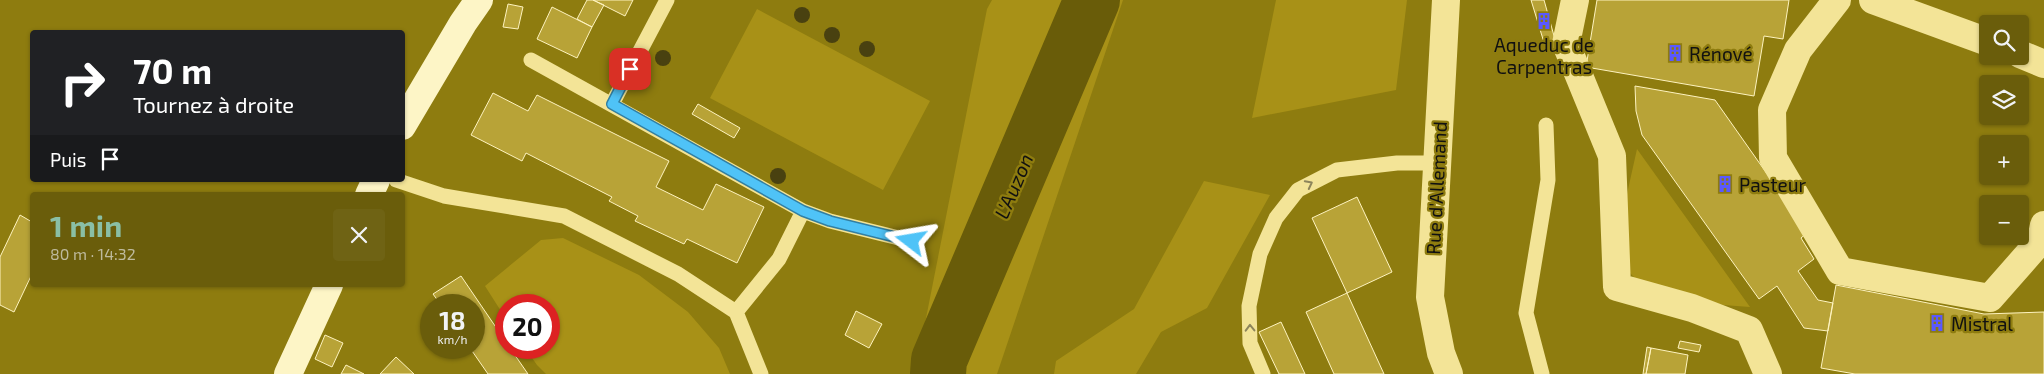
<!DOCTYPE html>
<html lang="fr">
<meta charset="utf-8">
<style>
:root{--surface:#6a5d0b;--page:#6f6314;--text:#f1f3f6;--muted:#beba9d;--accent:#8abfa5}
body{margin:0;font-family:"Exo 2",sans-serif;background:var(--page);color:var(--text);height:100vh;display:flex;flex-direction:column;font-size:19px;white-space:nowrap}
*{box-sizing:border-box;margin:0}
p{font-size:16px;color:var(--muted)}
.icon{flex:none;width:28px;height:28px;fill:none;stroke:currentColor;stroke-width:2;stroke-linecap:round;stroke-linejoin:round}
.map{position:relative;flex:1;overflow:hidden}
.side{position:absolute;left:30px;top:192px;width:375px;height:95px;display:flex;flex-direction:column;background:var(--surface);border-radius:5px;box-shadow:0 1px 4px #0004}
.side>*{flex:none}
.top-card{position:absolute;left:30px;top:30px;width:375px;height:152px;border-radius:5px;box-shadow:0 1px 4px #0004;background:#202124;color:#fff;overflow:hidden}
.controls{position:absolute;left:1979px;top:15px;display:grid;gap:10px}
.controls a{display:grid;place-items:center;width:50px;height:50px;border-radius:5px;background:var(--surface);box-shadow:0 1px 4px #0004;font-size:25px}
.speed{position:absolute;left:420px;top:294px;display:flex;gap:10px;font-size:25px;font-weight:700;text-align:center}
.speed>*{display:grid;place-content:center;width:65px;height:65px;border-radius:50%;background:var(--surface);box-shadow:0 1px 4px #0004;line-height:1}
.speed small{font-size:12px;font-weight:400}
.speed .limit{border:8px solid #d22;background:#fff;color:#111}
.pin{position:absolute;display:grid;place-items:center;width:42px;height:42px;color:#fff;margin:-21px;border-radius:10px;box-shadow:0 2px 8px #0006}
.me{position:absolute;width:55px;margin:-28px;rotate:284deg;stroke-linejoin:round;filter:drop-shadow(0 0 4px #0008)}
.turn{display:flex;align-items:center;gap:18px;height:105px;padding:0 20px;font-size:22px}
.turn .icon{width:65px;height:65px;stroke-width:2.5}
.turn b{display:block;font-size:35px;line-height:42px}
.then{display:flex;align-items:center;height:48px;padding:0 20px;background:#0003;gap:10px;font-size:19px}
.round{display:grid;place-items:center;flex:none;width:52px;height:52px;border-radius:5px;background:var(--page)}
.head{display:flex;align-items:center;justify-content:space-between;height:85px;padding:0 20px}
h1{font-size:30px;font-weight:700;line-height:38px;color:var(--accent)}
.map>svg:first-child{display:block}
.green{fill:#a89117}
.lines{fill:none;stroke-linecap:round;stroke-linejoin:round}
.river{stroke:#695c09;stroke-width:56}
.building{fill:#b8a337;stroke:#fef3bf}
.lane{stroke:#f3e497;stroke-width:15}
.street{stroke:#f3e497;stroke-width:28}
.secondary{stroke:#fdf5c6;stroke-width:28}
.tree{fill:#494110}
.oneway{stroke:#8d855b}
.route-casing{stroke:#337fa1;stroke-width:12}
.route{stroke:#4fc3f7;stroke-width:9}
.labels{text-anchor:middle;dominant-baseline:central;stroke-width:4.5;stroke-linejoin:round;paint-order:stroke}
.poi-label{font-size:19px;fill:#111;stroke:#8e7c0f;text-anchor:start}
.street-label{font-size:19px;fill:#111;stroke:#8e7c0f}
.water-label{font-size:20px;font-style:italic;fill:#111;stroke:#8e7c0f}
</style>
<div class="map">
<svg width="2044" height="374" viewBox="0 0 2044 374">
<rect width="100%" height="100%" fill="#8e7c0f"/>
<path class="green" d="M992,0H1123L997,374H915L987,9Z
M1276,0H1407L1396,90L1252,118Z
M757,9L930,101L883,190L710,98Z
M1637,149L1750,307L1723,305L1640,284L1623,265L1627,194Z
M1204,181L1270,195L1207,308L1161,332L1136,374H1054L1056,361L1134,309Z
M563,238L639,275L688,312L719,348L730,374H546L537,365L525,348H549V305H506V319L485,286L541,240Z"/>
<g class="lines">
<path class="river" d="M938,374L939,360L1092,0"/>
</g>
<path class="building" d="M587,0H593L604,5L592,27L577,19Z
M593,0H633L625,16Z
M1531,0H1544L1556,43L1546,49Z
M1597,0H1789L1783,39L1764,36L1754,96L1586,67Z
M508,4L523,7L518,29L503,27Z
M552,7L592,27L577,58L537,39Z
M1635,86L1715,100L1808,232L1801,238L1814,259L1798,271L1818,300L1833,303L1828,331L1804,328L1777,286L1759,299L1642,135L1636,111Z
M493,93L528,111L537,95L669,161L656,187L703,210L716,184L764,207L737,263L687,239L684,244L635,221L638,216L609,201L612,197L526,153L522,161L471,135Z
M698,104L740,128L734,138L692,114Z
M1357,197L1392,272L1347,293L1312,218Z
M20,215L32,222V274L14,312L0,305V257Z
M461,276L506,342V348H510L528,374H488L470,348H474V305H441L433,294Z
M1836,285L1984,314L2044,312V374H1855L1821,368Z
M1347,293L1384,374H1334L1306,312Z
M856,311L882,324L869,348L845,335Z
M1281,322L1305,374H1279L1259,332Z
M325,335L343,343L332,367L315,359Z
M1680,341L1701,345L1699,352L1678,348Z
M1647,347L1651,348L1646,374H1643Z
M1651,348L1688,355L1685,374H1646Z
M396,357L414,374H380Z
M346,365L364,374H341Z"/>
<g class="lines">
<path class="lane" d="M531,60L803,211L779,259L736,312
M612,104L667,0
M396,180L444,196L564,216L678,274L736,312L761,374
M803,211L830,221L911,241
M1263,374L1250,343L1249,306L1260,254L1276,218L1298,190L1337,170L1397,163H1437
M1542,374L1526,313L1548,180L1546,125"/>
<path class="street" d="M1446,0L1430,297L1441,353L1449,374
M1575,0L1566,44L1612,156L1617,287L1692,308L1749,330L1768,374
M1837,0L1798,50L1772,110L1773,158L1840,271L1990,298L2041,240L2044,225
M1873,0L1988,42
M2020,54L2044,64"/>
<path class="secondary" d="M402,126L463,23L479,0
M369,195L376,180
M288,374L329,285"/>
</g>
<g class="tree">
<circle cx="802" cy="15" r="8"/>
<circle cx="832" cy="35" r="8"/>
<circle cx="867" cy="49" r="8"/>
<circle cx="663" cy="58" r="8"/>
<circle cx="778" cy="176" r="8"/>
</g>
<defs><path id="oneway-chevron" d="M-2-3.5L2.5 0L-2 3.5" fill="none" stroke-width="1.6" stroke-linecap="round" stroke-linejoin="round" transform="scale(1.25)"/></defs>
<g class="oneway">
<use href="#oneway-chevron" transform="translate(1309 184) rotate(-27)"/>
<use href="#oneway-chevron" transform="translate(1250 328) rotate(-91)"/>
</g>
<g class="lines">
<g class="route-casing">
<path id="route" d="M630,69L612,104L803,211L830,221L911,241"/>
</g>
<use href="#route" class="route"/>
</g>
<defs>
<g id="building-bare" transform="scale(1.35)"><path d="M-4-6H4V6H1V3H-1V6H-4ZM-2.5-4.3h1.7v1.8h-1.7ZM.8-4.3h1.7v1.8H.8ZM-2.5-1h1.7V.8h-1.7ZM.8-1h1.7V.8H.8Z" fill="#5a59ff" stroke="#8e7c0f" stroke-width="2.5" paint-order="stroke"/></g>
</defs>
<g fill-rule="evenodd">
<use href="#building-bare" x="1544" y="21"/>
<use href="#building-bare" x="1675" y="53"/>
<use href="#building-bare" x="1725" y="184"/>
<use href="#building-bare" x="1937" y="323"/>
</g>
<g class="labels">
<g class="poi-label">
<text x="1544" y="44" text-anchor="middle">Aqueduc de<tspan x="1544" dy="22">Carpentras</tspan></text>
<text x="1689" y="53">Rénové</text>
<text x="1739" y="184">Pasteur</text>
<text x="1951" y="323">Mistral</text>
</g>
<g class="street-label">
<text transform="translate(1436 188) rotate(-87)">Rue d'Allemand</text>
</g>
<g class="water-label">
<text transform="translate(1013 186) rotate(-67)">L'Auzon</text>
</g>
</g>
</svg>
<div class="controls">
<a><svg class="icon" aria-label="search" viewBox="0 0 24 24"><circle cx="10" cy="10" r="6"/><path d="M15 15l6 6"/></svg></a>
<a><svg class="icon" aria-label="layers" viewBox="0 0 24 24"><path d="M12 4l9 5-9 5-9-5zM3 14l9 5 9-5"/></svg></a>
<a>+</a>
<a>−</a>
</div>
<div class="speed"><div>18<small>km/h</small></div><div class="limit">20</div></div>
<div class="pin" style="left:630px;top:69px;background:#d93025"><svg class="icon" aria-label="arrive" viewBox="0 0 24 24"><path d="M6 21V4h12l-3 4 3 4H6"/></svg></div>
<svg class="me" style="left:911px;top:241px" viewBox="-20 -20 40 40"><path d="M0-17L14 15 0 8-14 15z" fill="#4fc3f7" stroke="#fff" stroke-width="4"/></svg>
<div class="top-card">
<div class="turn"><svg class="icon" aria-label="right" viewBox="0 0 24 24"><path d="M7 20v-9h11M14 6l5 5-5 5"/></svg><div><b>70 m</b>Tournez à droite</div></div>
<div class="then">Puis<svg class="icon" aria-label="arrive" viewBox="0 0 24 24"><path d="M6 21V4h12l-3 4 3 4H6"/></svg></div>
</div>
<section class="side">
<div class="head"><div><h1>1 min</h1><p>80 m · 14:32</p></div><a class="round"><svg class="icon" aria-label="close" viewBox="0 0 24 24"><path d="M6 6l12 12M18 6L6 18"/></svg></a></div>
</section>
</div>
